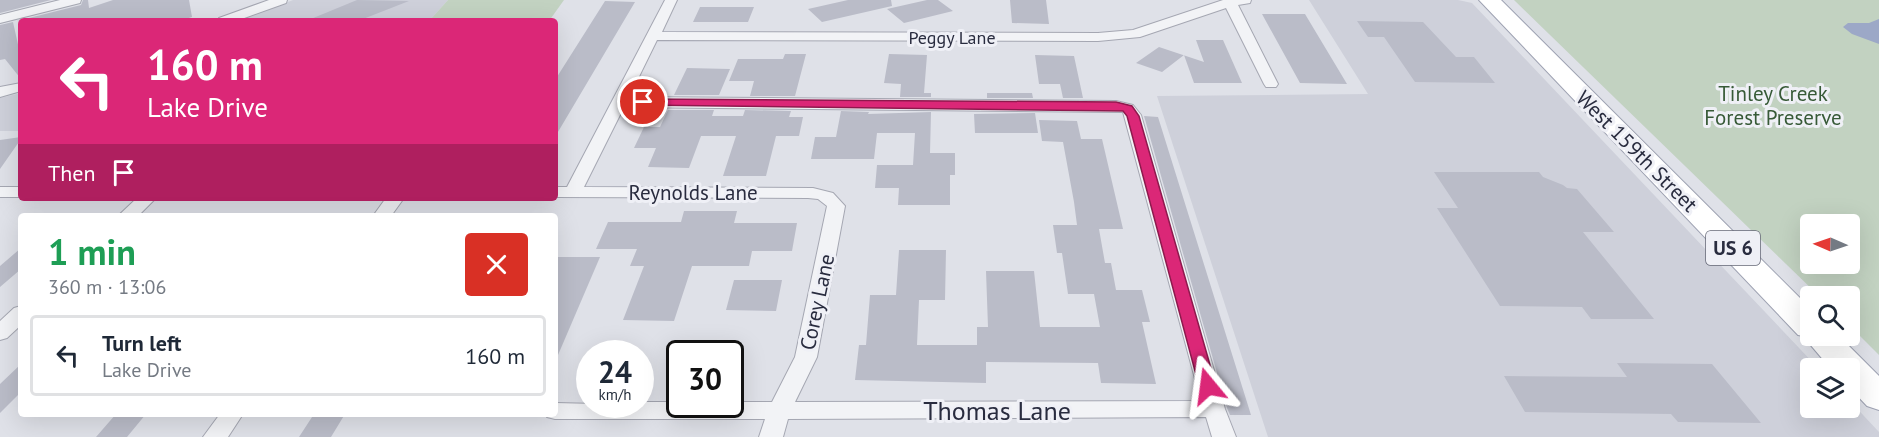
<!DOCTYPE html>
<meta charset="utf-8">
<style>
:root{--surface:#fff;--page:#f6f6f7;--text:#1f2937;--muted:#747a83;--line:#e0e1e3}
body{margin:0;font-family:"PT Sans",sans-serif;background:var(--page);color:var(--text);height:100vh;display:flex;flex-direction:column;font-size:22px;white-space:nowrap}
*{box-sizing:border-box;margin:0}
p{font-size:20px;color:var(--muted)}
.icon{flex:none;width:33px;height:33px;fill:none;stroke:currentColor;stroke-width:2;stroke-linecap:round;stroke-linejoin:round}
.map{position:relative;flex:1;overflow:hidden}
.sheet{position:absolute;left:18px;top:213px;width:540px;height:204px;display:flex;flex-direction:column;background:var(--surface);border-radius:6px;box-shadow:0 6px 24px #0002}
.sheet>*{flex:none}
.top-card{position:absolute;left:18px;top:18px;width:540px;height:183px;border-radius:6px;box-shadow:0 6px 24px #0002;background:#db2777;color:#fff;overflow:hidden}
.needle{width:39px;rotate:272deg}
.buttons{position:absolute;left:1800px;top:214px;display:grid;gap:12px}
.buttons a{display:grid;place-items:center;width:60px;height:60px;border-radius:6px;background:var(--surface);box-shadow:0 6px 24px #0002;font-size:30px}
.speed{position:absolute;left:576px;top:340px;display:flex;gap:12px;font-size:30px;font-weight:700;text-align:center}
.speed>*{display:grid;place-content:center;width:78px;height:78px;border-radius:50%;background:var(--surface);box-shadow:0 6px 24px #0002;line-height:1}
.speed small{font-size:15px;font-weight:400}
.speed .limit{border:3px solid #111;border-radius:9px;background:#fff;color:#111}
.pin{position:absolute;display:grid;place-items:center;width:51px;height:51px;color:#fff;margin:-26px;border:3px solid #fff;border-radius:50%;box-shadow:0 2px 6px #0007}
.me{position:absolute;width:66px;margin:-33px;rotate:344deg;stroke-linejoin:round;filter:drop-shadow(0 0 4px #0008)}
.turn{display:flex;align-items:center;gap:21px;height:126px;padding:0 30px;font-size:27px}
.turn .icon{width:78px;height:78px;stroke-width:2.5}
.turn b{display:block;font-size:42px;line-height:51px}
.then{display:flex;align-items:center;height:57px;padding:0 30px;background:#0003;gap:12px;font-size:22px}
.round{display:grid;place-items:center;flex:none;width:63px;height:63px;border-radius:6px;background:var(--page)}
.overview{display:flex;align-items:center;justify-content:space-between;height:102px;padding:0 30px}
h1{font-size:36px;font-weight:700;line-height:45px;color:#1e9e55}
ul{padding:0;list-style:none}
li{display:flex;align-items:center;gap:18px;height:81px;margin:0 12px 9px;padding:0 18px;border:3px solid var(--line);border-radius:6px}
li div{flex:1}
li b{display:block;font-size:22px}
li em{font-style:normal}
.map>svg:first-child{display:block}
.built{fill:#ced0da}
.green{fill:#c2d2c1;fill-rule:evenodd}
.water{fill:#9ca8c7}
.building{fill:#babcc8}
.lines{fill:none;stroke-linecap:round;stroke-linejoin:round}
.minor-casing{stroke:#a5a7b2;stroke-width:2}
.primary-casing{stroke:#9fa3b3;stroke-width:2}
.minor{fill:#f2f3f6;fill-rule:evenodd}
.primary{fill:#fff;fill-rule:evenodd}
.route{fill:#db2777;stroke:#8e194d;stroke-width:1.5}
.labels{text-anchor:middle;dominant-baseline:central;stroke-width:6;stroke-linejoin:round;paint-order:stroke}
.far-street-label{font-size:18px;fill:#292c3f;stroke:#eff0f6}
.shield{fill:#eff0f6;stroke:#646776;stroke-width:1.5}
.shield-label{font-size:20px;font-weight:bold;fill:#292c3f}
.park-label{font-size:21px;fill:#375a37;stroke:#eff0f6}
.street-label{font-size:21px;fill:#292c3f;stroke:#eff0f6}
.near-street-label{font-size:26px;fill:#292c3f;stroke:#eff0f6}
</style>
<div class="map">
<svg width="1879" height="437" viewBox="0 0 1879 437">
<rect width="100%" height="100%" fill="#dfe1e8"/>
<path class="built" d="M293,0H448L429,21H237Z
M1309,0H1458L1472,3L1819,369H1810V408H1850V401L1879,432V437H1268L1157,96L1368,94Z
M21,93V131H0V98Z"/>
<path class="green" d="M448,0H564L549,21H429Z
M1514,0H1879V355L1850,326V297H1820ZM1810,225H1850V264H1810Z"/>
<path class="water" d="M1879,19V44L1852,34L1843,27L1848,23H1869Z"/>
<path class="building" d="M0,0H51L0,13Z
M83,0H88L89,8L113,0H189L192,17L179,21H17L81,5Z
M357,0L409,1L358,21H306Z
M848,0H891L892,6L822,22L808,9Z
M927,0H938L953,11L904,23L887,9Z
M1010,0H1046L1049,24L1012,23Z
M605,1L635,2L555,137V80Z
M700,7H754L748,22H693Z
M1262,14H1305L1347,84L1300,83Z
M1357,21L1423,22L1456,57H1474L1495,83L1415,82L1384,37H1368Z
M13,22L21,58V79L5,59L0,60V25Z
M1196,40H1223L1242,83H1194L1184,55L1162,72L1136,63L1159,47L1204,62Z
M785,54H806L795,96H750L754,81H729L738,59H783Z
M889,54L927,55L924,93H931V97H900L901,84L884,83Z
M1035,55L1074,56L1083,98H1063L1060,84H1039Z
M687,68L730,69L719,95H674Z
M987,93H1032L1033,98H987Z
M668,110H714L712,116H743L745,110L791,111L789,117H803L799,136H776L766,176H723L736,136H701L689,168L648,167L656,148H634L644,127H660Z
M841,111L869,112L868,114L931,112L930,153H955V175H950V205H898L899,188H875L877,165H913L915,133H877L874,159H811L815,137H836Z
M1035,113L1038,133H975L974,114Z
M1144,116L1158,117L1251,415H1230L1227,408Z
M1039,120L1077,121L1081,139H1102L1123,229H1099L1105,263H1111L1116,290H1142L1150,322H1142L1156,384L1101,383L1098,363L986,362V383L855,380L859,345H866L870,295H896L899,250H946L945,300H919L917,345H977V327H988L986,271H1034L1040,327H1100L1094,294H1068L1062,253H1057L1053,225H1077L1074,202L1063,142L1042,141Z
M21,137V139L0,169V140Z
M1434,172H1539L1543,177L1563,185L1567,188L1577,189L1614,232H1583L1654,319H1591L1582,307L1500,306L1437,208H1458Z
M684,211H737L734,223H797L792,251H752L749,266H692L674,321L623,320L644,266H630L637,249H596L608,222H681Z
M21,248V269L0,287V266Z
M555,257H600L555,362Z
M734,280H782L776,311L726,310Z
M1617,363L1712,364L1761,423L1678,422L1671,414L1525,412L1504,376L1627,377Z
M21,364V392L0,413V384Z
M116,414H146L127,437H96Z
M314,414H345L331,437H299Z"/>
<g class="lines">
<g class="minor-casing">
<path id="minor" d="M60,0H81L80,3L0,23V15Z
M269,0H287L286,3L236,21H217L219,18Z
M665,0H677L662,32L1098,33L1133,30L1223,0H1251L1250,3L1238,5L1278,84L1276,87H1266L1264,84L1226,8L1140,37L1098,41L657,40L629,97L1116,101L1133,105L1141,115L1225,409L1236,437H1212L1206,417L788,419L783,437H759L765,419H555L547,417L545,414H555V403L640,405V402H680V405H730V402H772L795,357L827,206L818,199L808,198L555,197V187H567ZM624,107L1123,112L1201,401L795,402L817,357L845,206L833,193L813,188L584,187Z
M21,83V91L0,97V87Z
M0,187H21V197H0Z
M137,198H156L138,216H118Z
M386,198H404L391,216H373Z
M21,306V325L7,338L0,340V321L14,308Z
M220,414H243L228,437H203Z"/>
</g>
<g class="primary-casing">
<path id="primary" d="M1479,0H1501L1810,308V336H1839L1879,376V410L1867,406L1850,388V369H1831L1803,336L1798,335Z"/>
</g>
<use href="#minor" class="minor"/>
<use href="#primary" class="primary"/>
</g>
<path class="route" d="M643,99L1116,102L1132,106L1139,116L1216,386L1214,390H1202L1199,386L1127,116L1123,111L639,105L638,102Z"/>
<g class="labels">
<g class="far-street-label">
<text x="952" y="37">Peggy Lane</text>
</g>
<rect class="shield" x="1706" y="231" width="54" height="34" rx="4.5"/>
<g class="shield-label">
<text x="1733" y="248">US 6</text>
</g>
<g class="park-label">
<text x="1773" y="93">Tinley Creek<tspan x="1773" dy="24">Forest Preserve</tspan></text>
</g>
<g class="street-label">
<text transform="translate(1637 151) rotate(45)">West 159th Street</text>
<text x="693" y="192">Reynolds Lane</text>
<text transform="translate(817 302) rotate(-78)">Corey Lane</text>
</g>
<g class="near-street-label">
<text x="997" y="410">Thomas Lane</text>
</g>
</g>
</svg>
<div class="buttons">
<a><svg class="needle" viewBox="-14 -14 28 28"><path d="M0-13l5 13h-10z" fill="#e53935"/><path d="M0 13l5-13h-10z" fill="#747a83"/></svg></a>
<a><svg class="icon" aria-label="search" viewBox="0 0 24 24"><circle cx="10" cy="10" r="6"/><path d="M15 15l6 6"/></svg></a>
<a><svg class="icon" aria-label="layers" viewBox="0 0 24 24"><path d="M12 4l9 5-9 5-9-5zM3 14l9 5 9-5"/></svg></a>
</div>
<div class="speed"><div>24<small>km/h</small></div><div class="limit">30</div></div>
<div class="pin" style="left:643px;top:102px;background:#d93025"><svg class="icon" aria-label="arrive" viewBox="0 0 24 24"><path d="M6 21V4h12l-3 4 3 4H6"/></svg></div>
<svg class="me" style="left:1208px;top:386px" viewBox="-20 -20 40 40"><path d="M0-17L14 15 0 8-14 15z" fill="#db2777" stroke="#fff" stroke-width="4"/></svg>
<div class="top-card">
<div class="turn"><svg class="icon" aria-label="left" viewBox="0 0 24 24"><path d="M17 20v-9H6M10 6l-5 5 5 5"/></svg><div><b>160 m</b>Lake Drive</div></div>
<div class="then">Then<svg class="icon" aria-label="arrive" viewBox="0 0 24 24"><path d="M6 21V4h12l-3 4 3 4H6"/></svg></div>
</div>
<section class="sheet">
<div class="overview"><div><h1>1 min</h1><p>360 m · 13:06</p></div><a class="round" style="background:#d93025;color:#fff"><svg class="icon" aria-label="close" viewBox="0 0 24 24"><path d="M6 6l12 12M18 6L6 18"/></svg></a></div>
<ul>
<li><svg class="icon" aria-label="left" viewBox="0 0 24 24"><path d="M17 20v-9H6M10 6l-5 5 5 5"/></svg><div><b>Turn left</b><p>Lake Drive</p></div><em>160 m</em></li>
</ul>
</section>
</div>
